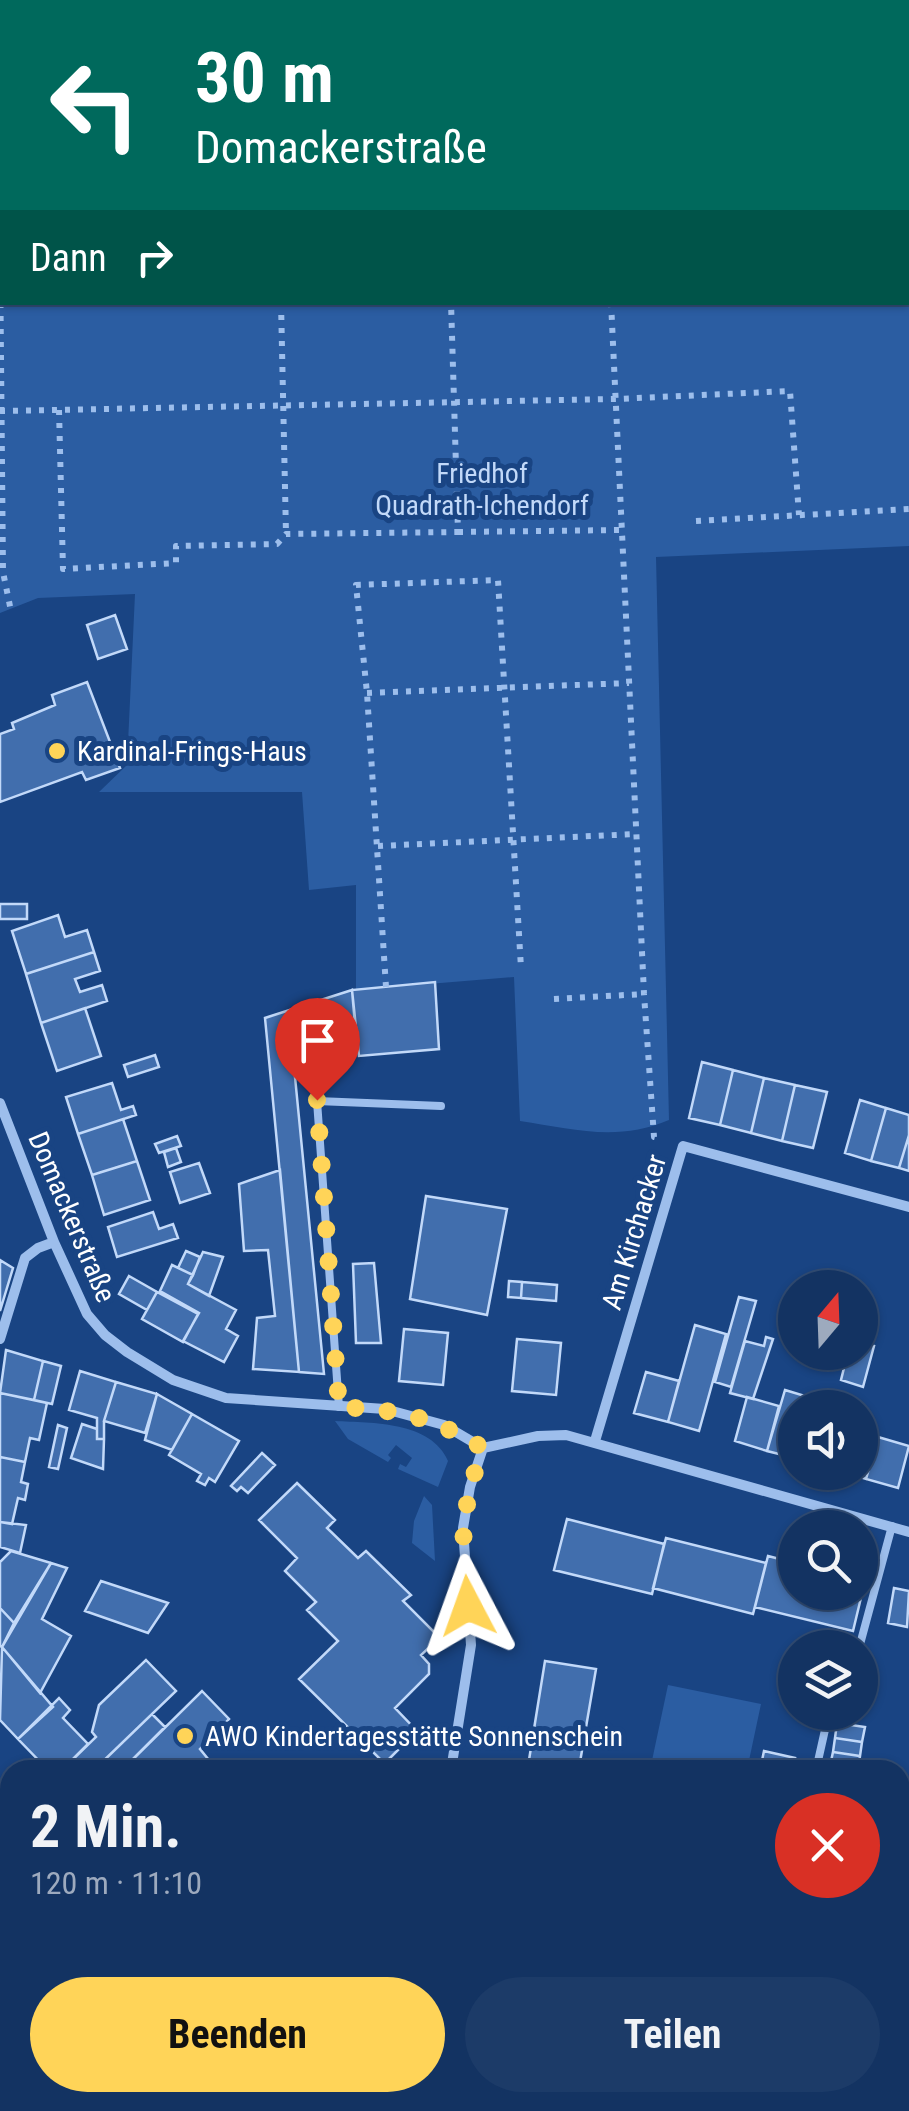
<!DOCTYPE html>
<html lang="de">
<meta charset="utf-8">
<style>
:root{--surface:#133362;--page:#1c3b68;--text:#f1f3f6;--muted:#9daabe;--line:#324e77;--accent:#ffd458}
body{margin:0;font-family:"Roboto Condensed",sans-serif;background:var(--page);color:var(--text);height:100vh;display:flex;flex-direction:column;font-size:38px;white-space:nowrap}
*{box-sizing:border-box;margin:0}
p{font-size:32px;color:var(--muted)}
.icon{flex:none;width:55px;height:55px;fill:none;stroke:currentColor;stroke-width:2;stroke-linecap:round;stroke-linejoin:round}
.map{position:relative;flex:1;overflow:hidden}
.drawer{position:absolute;left:0px;top:1760px;width:910px;height:352px;display:flex;flex-direction:column;background:var(--surface);border-radius:30px 30px 0 0;box-shadow:0 2px 8px #0004,0 0 0 2px var(--line)}
.drawer>*{flex:none}
.hud{position:absolute;left:0px;top:0px;width:910px;height:305px;box-shadow:0 2px 8px #0004,0 0 0 2px var(--line);background:#00695c;color:#fff;overflow:hidden}
.needle{width:65px;rotate:19deg}
.tools{position:absolute;left:778px;top:1270px;display:grid;gap:20px}
.tools a{display:grid;place-items:center;width:100px;height:100px;border-radius:50%;background:var(--surface);box-shadow:0 2px 8px #0004,0 0 0 2px var(--line);font-size:50px}
.pin{position:absolute;display:grid;place-items:center;width:85px;height:85px;color:#fff;margin:-102px -42px;border-radius:50% 50% 50% 0;rotate:-45deg;box-shadow:0 0 10px #0007}
.pin .icon{rotate:45deg}
.me{position:absolute;width:110px;margin:-55px;rotate:356deg;stroke-linejoin:round;filter:drop-shadow(0 0 8px #0008)}
.turn{display:flex;align-items:center;gap:35px;height:210px;padding:0 30px;font-size:45px}
.turn .icon{width:130px;height:130px;stroke-width:2.5}
.turn b{display:block;font-size:70px;line-height:85px}
.then{display:flex;align-items:center;height:95px;padding:0 30px;background:#0003;gap:20px;font-size:38px}
.round{display:grid;place-items:center;flex:none;width:105px;height:105px;border-radius:52px;background:var(--page)}
.summary{display:flex;align-items:center;justify-content:space-between;height:170px;padding:0 30px}
h1{font-size:60px;font-weight:700;line-height:75px}
.button{display:flex;gap:20px;margin-top:auto;padding:20px 30px}
.button a{flex:1;height:115px;border-radius:60px;background:var(--accent);color:#111;font-size:40px;font-weight:700;line-height:115px;text-align:center}
.button a+a{background:var(--page);color:var(--text)}
.map>svg:first-child{display:block}
.green{fill:#2b5da2}
.building{fill:#416ead;stroke:#c2d9f9;stroke-width:2.5}
.lines{fill:none;stroke-linecap:round;stroke-linejoin:round}
.path{stroke:#9dbeec;stroke-width:6;stroke-dasharray:5 8;stroke-linecap:butt}
.lane{stroke:#9dbeec;stroke-width:8}
.street{stroke:#9dbeec;stroke-width:10}
.secondary{stroke:#c9dcf9;stroke-width:20}
.route{stroke:#ffd458;stroke-width:18;stroke-dasharray:0 32.4}
.poi-dot{fill:#ffd458;stroke:#194483;stroke-width:4}
.labels{text-anchor:middle;dominant-baseline:central;stroke-width:10;stroke-linejoin:round;paint-order:stroke}
.park-label{font-size:28px;fill:#c2d9f9;stroke:#194483}
.poi-label{font-size:28px;fill:#fff;stroke:#194483;text-anchor:start}
.street-label{font-size:28px;fill:#fff;stroke:#194483}
</style>
<div class="map">
<svg width="909" height="2111" viewBox="0 0 909 2111">
<rect width="100%" height="100%" fill="#194483"/>
<path class="green" d="M0,0L32,2H2V302H908V2H815L909,0V546L656,557L669,1120C618,1142 572,1129 520,1121L514,977L356,990V885L309,890L302,792H99L127,765L135,594L38,598L0,613Z
M335,1421C372,1423 431,1421 448,1461L438,1487L398,1469L400,1464L406,1467L412,1458L396,1445L388,1455L391,1458L388,1462L348,1439Z
M424,1496L432,1505L435,1561L412,1543L414,1521Z
M668,1685L761,1704L747,1770H650Z"/>
<path class="building" d="M115,615L127,649L98,659L87,625Z
M87,682L120,768L86,780L82,772L0,802V734L14,729L12,723L55,705L52,695Z
M0,904H27V919H0Z
M58,915L65,937L87,930L94,952L26,974L12,931Z
M94,952L100,971L75,979L80,992L102,985L107,1001L41,1023L26,974Z
M435,982L439,1049L359,1056L352,990Z
M352,990L355,1025L292,1046L324,1374L299,1372L265,1018Z
M85,1008L101,1056L57,1071L41,1023Z
M155,1055L159,1067L128,1077L124,1065Z
M702,1062L733,1070L720,1125L689,1118Z
M733,1070L764,1078L751,1133L720,1125Z
M764,1078L795,1085L782,1141L751,1133Z
M112,1083L121,1110L133,1106L136,1115L78,1134L66,1097Z
M795,1085L827,1092L813,1148L782,1141Z
M860,1100L886,1108L871,1161L845,1153Z
M886,1108L909,1115V1135L899,1168L871,1161Z
M123,1119L137,1161L92,1175L78,1134Z
M909,1135V1171L899,1168Z
M177,1136L181,1146L159,1153L155,1144Z
M176,1148L181,1162L168,1167L164,1152Z
M137,1161L150,1200L104,1215L92,1175Z
M199,1163L210,1193L180,1203L170,1172Z
M280,1170L299,1372L253,1369L257,1318L275,1316L268,1250L244,1251L239,1184Z
M426,1196L507,1209L487,1315L410,1299Z
M153,1212L159,1229L173,1224L178,1238L117,1257L108,1227Z
M186,1251L200,1257L193,1275L178,1268Z
M203,1252L223,1257L209,1296L188,1284Z
M0,1260L13,1268L0,1311Z
M374,1263L381,1343H356L353,1264Z
M172,1265L193,1275L188,1284L236,1310L226,1329L238,1336L224,1362L183,1341L199,1313L160,1291Z
M129,1276L157,1292L147,1310L119,1294Z
M509,1281L522,1282L521,1298L508,1297Z
M522,1282L557,1285L556,1301L521,1298Z
M157,1292L198,1314L183,1342L142,1319Z
M739,1297L756,1301L731,1387L715,1382Z
M695,1325L726,1334L699,1431L668,1422Z
M404,1329L448,1333L443,1385L399,1381Z
M766,1337L773,1339L753,1399L730,1393L745,1341L764,1346Z
M517,1339L561,1343L556,1395L512,1391Z
M860,1343L874,1346L863,1387L841,1380L848,1352H860Z
M6,1350L43,1361L34,1400L0,1393Z
M43,1361L61,1366L52,1404L34,1400Z
M80,1371L116,1382L104,1421V1439H97V1418L69,1410Z
M646,1372L679,1381L668,1422L634,1413Z
M116,1382L157,1394L145,1433L104,1421Z
M785,1390L815,1399L812,1408H795V1458L767,1451Z
M0,1393L47,1403L39,1440L30,1438L25,1462L0,1457Z
M157,1394L192,1414L172,1450L145,1440Z
M747,1397L779,1406L767,1451L735,1441Z
M192,1414L239,1441L215,1482L209,1478L205,1485L197,1481L201,1474L169,1455Z
M82,1424L97,1429V1439H104L103,1469L71,1458Z
M58,1425L67,1428L58,1469L49,1467Z
M860,1433L878,1437L866,1479L844,1472H860Z
M878,1437L909,1446L898,1488L866,1479Z
M262,1453L275,1465L248,1493L241,1487L237,1491L231,1486Z
M0,1457L25,1462L21,1482L28,1484L25,1500L18,1498L12,1524L0,1522Z
M297,1483L335,1520L327,1528L358,1558L366,1551L411,1595L403,1601L435,1633L434,1643L421,1655L429,1664V1674L395,1708L417,1731L389,1759L381,1760L299,1679L338,1641L307,1610L316,1602L285,1571L297,1558L259,1520Z
M567,1519L664,1544L652,1594L554,1570Z
M0,1522L26,1525L20,1553L0,1547Z
M666,1538L766,1563L753,1614L653,1588Z
M11,1551L51,1563L14,1623L0,1608V1562Z
M768,1556L795,1563V1592H860V1580L865,1581L853,1631L755,1607Z
M51,1563L67,1568L42,1619L71,1636L40,1693L2,1647Z
M101,1581L168,1603L148,1633L85,1611Z
M894,1588L909,1591L907,1627L888,1623Z
M0,1608L14,1623L2,1647L0,1646Z
M2,1647L53,1707L18,1739L0,1720Z
M146,1660L176,1691L94,1770H62L96,1737L92,1732L99,1705Z
M545,1661L596,1669L579,1768L529,1760Z
M202,1691L229,1719L200,1749L217,1770H122Z
M59,1698L70,1710L63,1718L88,1744L62,1770H48L18,1739Z
M152,1714L165,1727L122,1770H94Z
M837,1723L865,1727L862,1742L835,1738Z
M835,1738L862,1742L860,1756L833,1752Z
M764,1751L795,1758L792,1770H760Z
M833,1752L860,1756L858,1770L830,1766Z
M5,1868L10,1873V1919L1,1929L0,1874Z
M900,1915L909,1916V1988L900,1986Z
M10,1919V1977L0,1968V1929Z
M10,2050V2088L7,2091L0,2083V2059Z
M900,2075L906,2076L900,2111L882,2109L883,2102H900Z
M123,2102H150L142,2111H115Z
M221,2102L213,2111H187L179,2103Z
M221,2102H242L250,2111H213Z
M519,2102H538L546,2111H510Z
M593,2102H629L628,2111H591Z
M677,2102H696L694,2111H675Z
M728,2102H781L780,2111H726Z"/>
<g class="lines">
<path class="path" d="M908,58H909
M908,210L909,209
M0,251L3,572L11,611
M281,302L286,534
M611,302L644,994L654,1137L662,1139
M59,410L63,569L176,563V546L277,544L286,534L458,532L451,302
M0,411L616,399L790,391L799,515
M696,521L909,509
M458,532L622,530
M367,693L629,683
M378,846L636,834
M386,987L367,693L356,585L498,580L521,968
M554,999L644,994
M900,1779L909,1781
M443,2102L444,2111"/>
<path class="lane" d="M339,1407L317,1101L441,1106
M859,1648L892,1526
M816,1770L829,1712"/>
<path class="street" d="M0,1103L54,1242L87,1314L105,1335L127,1352L173,1380L226,1398L385,1409L444,1425L483,1448L470,1487L463,1528L471,1645L451,1770
M0,1339L25,1258L38,1248L54,1242
M595,1441L683,1146L909,1207
M483,1448L538,1436L566,1435L909,1532
M900,2041L909,2042
M411,2111L413,2102"/>
<path class="secondary" d="M0,1790L10,1800
M313,2102L319,2111"/>
</g>
<g class="lines">
<path class="route" d="M317,1100L339,1407C401,1410 429,1416 483,1448L470,1487L463,1528L468,1606"/>
</g>
<g class="poi-dot">
<circle cx="57" cy="751" r="10"/>
<circle cx="185" cy="1736" r="10"/>
</g>
<g class="labels">
<g class="park-label">
<text x="482" y="473">Friedhof<tspan x="482" dy="32">Quadrath-Ichendorf</tspan></text>
</g>
<g class="poi-label">
<text x="77" y="751">Kardinal-Frings-Haus</text>
<text x="205" y="1736">AWO Kindertagesstätte Sonnenschein</text>
</g>
<g class="street-label">
<text transform="translate(72 1217) rotate(67)">Domackerstraße</text>
<text transform="translate(634 1232) rotate(-73)">Am Kirchacker</text>
</g>
</g>
</svg>
<div class="tools">
<a><svg class="needle" viewBox="-14 -14 28 28"><path d="M0-13l5 13h-10z" fill="#e53935"/><path d="M0 13l5-13h-10z" fill="#9daabe"/></svg></a>
<a><svg class="icon" aria-label="sound" viewBox="0 0 24 24"><path d="M4 9h4l5-4v14l-5-4H4zM17 9q2 3 0 6"/></svg></a>
<a><svg class="icon" aria-label="search" viewBox="0 0 24 24"><circle cx="10" cy="10" r="6"/><path d="M15 15l6 6"/></svg></a>
<a><svg class="icon" aria-label="layers" viewBox="0 0 24 24"><path d="M12 4l9 5-9 5-9-5zM3 14l9 5 9-5"/></svg></a>
</div>
<div class="pin" style="left:317px;top:1100px;background:#d93025"><svg class="icon" aria-label="arrive" viewBox="0 0 24 24"><path d="M6 21V4h12l-3 4 3 4H6"/></svg></div>
<svg class="me" style="left:468px;top:1606px" viewBox="-20 -20 40 40"><path d="M0-17L14 15 0 8-14 15z" fill="#ffd458" stroke="#fff" stroke-width="4"/></svg>
<div class="hud">
<div class="turn"><svg class="icon" aria-label="left" viewBox="0 0 24 24"><path d="M17 20v-9H6M10 6l-5 5 5 5"/></svg><div><b>30 m</b>Domackerstraße</div></div>
<div class="then">Dann<svg class="icon" aria-label="right" viewBox="0 0 24 24"><path d="M7 20v-9h11M14 6l5 5-5 5"/></svg></div>
</div>
<section class="drawer">
<div class="summary"><div><h1>2 Min.</h1><p>120 m · 11:10</p></div><a class="round" style="background:#d93025;color:#fff"><svg class="icon" aria-label="close" viewBox="0 0 24 24"><path d="M6 6l12 12M18 6L6 18"/></svg></a></div>
<div class="button"><a>Beenden</a><a>Teilen</a></div>
</section>
</div>
